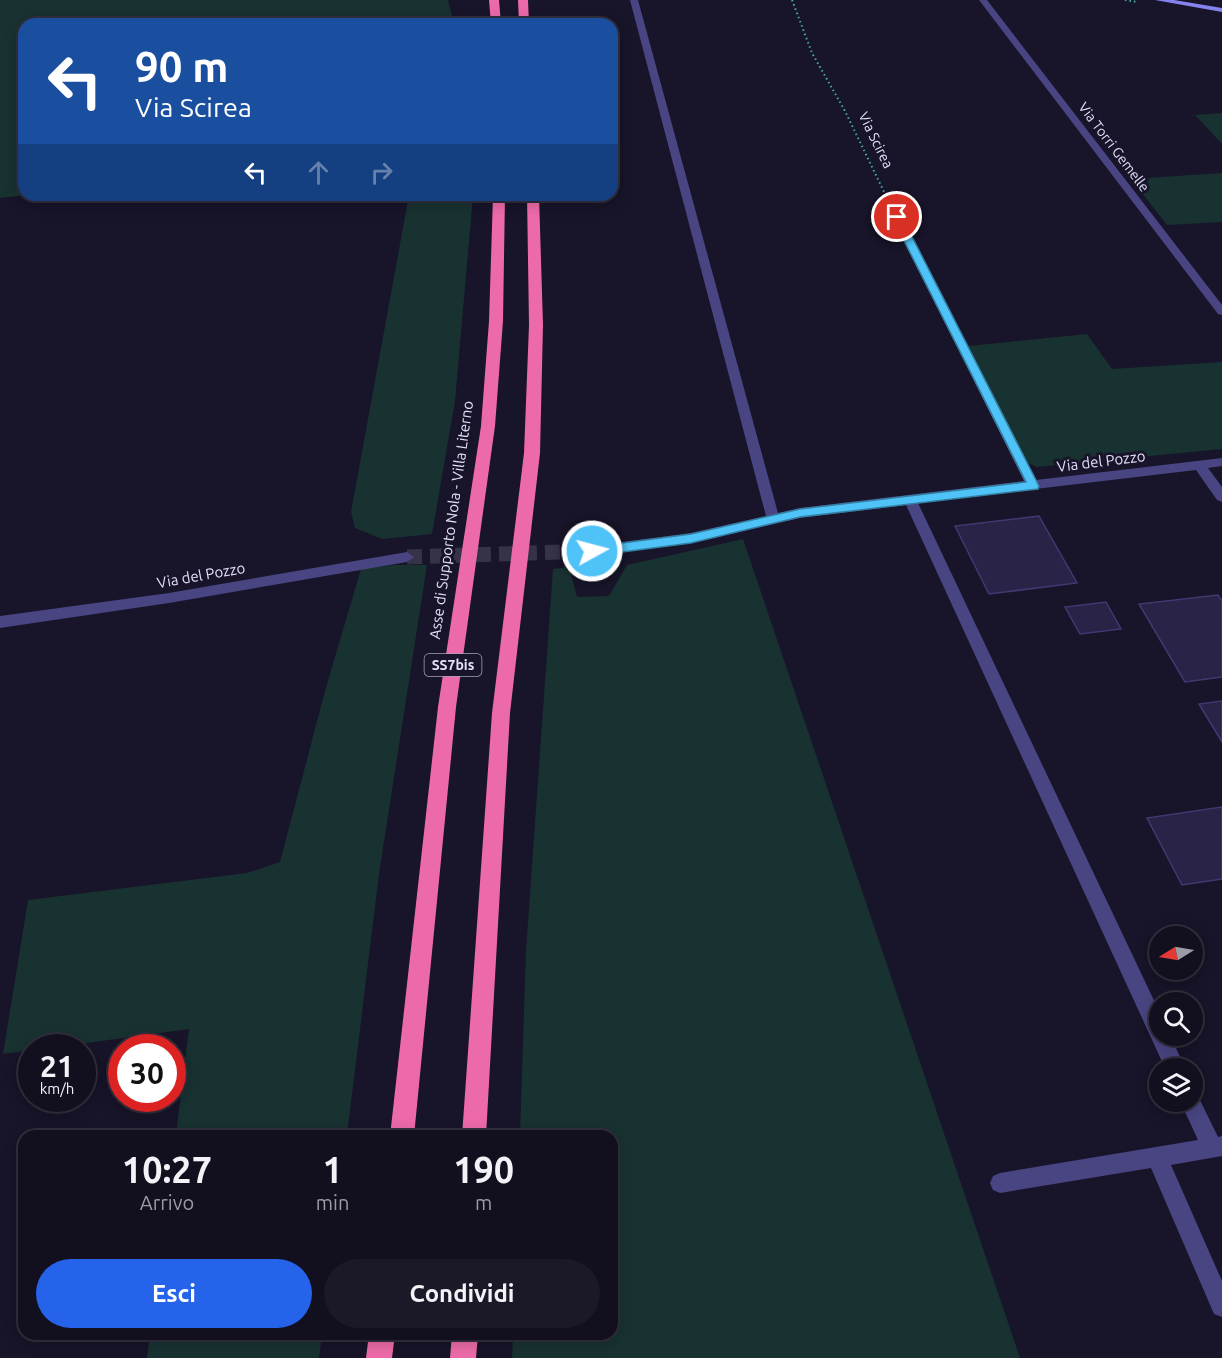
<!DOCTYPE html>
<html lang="it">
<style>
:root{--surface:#120f1f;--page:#1b1828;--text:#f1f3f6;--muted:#9c9ca4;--line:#312f3d;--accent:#2563eb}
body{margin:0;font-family:Ubuntu,sans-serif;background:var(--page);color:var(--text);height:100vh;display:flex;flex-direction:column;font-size:22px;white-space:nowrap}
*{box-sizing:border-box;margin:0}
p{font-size:20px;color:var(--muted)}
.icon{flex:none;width:33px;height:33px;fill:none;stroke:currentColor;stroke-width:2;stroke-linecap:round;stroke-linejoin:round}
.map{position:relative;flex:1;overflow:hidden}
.panel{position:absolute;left:18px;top:1130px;width:600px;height:210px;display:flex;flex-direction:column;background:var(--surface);border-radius:18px;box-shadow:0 3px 15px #0003,0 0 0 2px var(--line)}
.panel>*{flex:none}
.banner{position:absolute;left:18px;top:18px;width:600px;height:183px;border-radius:18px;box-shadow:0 3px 15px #0003,0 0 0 2px var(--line);background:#1a4fa0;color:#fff;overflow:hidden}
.needle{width:39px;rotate:259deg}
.fabs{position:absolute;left:1149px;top:926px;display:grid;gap:12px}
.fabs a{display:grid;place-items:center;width:54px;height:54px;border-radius:50%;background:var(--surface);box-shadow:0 3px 15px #0003,0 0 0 2px var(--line);font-size:30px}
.speed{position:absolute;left:18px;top:1034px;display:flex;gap:12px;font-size:30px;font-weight:700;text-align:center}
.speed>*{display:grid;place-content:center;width:78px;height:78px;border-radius:50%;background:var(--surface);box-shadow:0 3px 15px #0003,0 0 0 2px var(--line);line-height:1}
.speed small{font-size:15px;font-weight:400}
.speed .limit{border:9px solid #d22;background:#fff;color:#111}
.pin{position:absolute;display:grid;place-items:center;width:51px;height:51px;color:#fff;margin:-26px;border:3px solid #fff;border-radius:50%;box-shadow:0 2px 6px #0007}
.me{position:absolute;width:66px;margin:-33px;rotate:83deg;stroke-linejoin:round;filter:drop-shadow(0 0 4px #0008)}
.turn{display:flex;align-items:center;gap:21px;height:126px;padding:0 18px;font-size:27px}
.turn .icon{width:78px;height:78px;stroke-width:2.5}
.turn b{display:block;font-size:42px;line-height:51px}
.lanes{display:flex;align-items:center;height:57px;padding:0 18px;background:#0003;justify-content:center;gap:30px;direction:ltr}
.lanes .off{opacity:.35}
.eta{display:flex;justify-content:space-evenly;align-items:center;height:102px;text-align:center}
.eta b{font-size:36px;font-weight:700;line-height:42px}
.button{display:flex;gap:12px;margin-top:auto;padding:12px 18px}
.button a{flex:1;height:69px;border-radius:36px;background:var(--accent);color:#fff;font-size:24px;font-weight:700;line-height:69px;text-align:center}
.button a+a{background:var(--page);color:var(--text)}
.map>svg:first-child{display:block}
.green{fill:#183231}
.building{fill:#2a2348;stroke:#433871;stroke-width:1.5}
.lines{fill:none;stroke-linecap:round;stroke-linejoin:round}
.street-tunnel{stroke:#363348;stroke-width:15;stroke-dasharray:15 8;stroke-linecap:butt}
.path{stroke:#41aea8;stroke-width:2;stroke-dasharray:1.5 3;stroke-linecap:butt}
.street{fill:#484582;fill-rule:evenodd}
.secondary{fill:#8683ef;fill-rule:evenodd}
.highway{fill:#ec6aa8;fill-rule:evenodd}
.route{fill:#4fc3f7;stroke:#337fa1;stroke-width:1.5}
.labels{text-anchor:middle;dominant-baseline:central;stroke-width:6;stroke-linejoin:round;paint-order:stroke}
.far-street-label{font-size:14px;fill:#e3e0fb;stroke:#181429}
.shield{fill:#181429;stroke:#a6a3bc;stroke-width:1.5}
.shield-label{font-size:14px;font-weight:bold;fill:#e3e0fb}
.street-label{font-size:15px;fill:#e3e0fb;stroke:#181429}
</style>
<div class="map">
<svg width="1222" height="1358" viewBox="0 0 1222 1358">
<rect width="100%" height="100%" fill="#181429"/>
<path class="green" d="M0,0H448L454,24H24V195H27L0,198Z
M1222,113V144L1195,115Z
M1222,173V222L1167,225L1131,179Z
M409,195H473L472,207L455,401L432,534L382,539L355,528L351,512Z
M1087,334L1112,369L1222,362V449L1037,467L1026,462L969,346Z
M743,539L1020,1358H512L513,1334H612V1136L520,1135L526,950L553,569L569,567L577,597L609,596L627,565Z
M393,565H427L379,874L347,1135H176L189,1029L58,1047H32L31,1050L3,1054L28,900L247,873L280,862L325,691L361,569Z
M150,1334H322L319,1358H147Z"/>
<path class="building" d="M1039,516L1077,583L989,594L955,526Z
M1218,595L1222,601V677L1185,682L1139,604Z
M1106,602L1121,629L1080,634L1065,607Z
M1222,701V742L1199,704Z
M1222,807V879L1182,885L1147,818Z"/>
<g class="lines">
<path class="street-tunnel" d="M407,557L592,551"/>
<path class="path" d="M792,0L812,53L845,111L887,198
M1125,0L1137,2"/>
<path class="street" d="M630,0H638L778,513L800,508L1024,481L892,217L897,214L902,217L1036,480L1222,458V466L1208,468L1222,487V502L1217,500L1196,470L918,503L1160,1013V1035H1170L1185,1068H1165L906,505L800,518L691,543L592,556L585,551L592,546L691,533L766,516Z
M979,0H987L1222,305V315L1218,314Z
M407,552L414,557L407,562L169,603L0,628V616L169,593Z
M1192,1092L1197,1094L1218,1137L1222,1136V1156L1171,1165L1222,1281V1317L1214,1314L1151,1168L1000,1193L993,1190L990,1183L993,1176L1000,1173L1198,1140L1180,1101H1192Z"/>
<path class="secondary" d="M1155,0H1174L1222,8V12Z"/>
<path class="highway" d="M489,0H499L501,24H491Z
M518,0H528L529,24H519Z
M493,195H505L503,321L495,426L456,707L414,1136H390L438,707L481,426L489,321Z
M527,195H539L543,325L540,453L510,713L486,1136H462L492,713L524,453L529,325Z
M369,1334H395L392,1358H366Z
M452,1334H478L476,1358H450Z"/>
</g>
<path class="route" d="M897,214L902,217L1039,486L1038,489L800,517L691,543L592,556L588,555L586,551L588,548L592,547L691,534L800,509L1026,482L892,217Z"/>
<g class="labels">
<g class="far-street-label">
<text transform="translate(876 140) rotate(64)">Via Scirea</text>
<text transform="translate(1114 147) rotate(53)">Via Torri Gemelle</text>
</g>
<rect class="shield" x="424.5" y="654" width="57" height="22" rx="4.5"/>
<g class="shield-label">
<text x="453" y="665">SS7bis</text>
</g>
<g class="street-label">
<text transform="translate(1101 461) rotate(-7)">Via del Pozzo</text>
<text transform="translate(451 520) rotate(-82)">Asse di Supporto Nola - Villa Literno</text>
<text transform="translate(201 575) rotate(-10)">Via del Pozzo</text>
</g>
</g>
</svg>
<div class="fabs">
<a><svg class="needle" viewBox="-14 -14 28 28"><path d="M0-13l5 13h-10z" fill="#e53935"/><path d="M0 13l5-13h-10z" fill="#9c9ca4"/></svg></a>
<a><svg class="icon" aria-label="search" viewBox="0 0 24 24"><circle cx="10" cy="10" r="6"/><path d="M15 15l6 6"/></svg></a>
<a><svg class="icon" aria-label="layers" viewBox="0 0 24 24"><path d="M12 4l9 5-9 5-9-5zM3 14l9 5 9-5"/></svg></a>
</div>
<div class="speed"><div>21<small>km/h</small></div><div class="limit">30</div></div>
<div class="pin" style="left:897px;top:217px;background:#d93025"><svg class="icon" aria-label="arrive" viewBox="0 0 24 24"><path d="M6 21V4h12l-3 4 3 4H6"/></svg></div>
<svg class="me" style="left:592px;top:551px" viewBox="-20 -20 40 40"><circle r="17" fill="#4fc3f7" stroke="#fff" stroke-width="3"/><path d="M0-11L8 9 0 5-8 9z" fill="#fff"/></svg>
<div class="banner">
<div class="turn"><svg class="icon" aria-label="left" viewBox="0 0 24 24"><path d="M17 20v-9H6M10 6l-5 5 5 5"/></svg><div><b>90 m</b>Via Scirea</div></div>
<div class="lanes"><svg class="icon" aria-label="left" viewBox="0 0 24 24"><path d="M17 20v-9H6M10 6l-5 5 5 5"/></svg><svg class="icon off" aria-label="ahead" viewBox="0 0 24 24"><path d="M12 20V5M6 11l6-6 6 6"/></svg><svg class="icon off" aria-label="right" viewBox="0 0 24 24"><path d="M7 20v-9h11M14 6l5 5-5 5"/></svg></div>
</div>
<section class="panel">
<div class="eta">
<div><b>10:27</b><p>Arrivo</p></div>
<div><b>1</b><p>min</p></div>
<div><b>190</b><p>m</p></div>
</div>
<div class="button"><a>Esci</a><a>Condividi</a></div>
</section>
</div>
